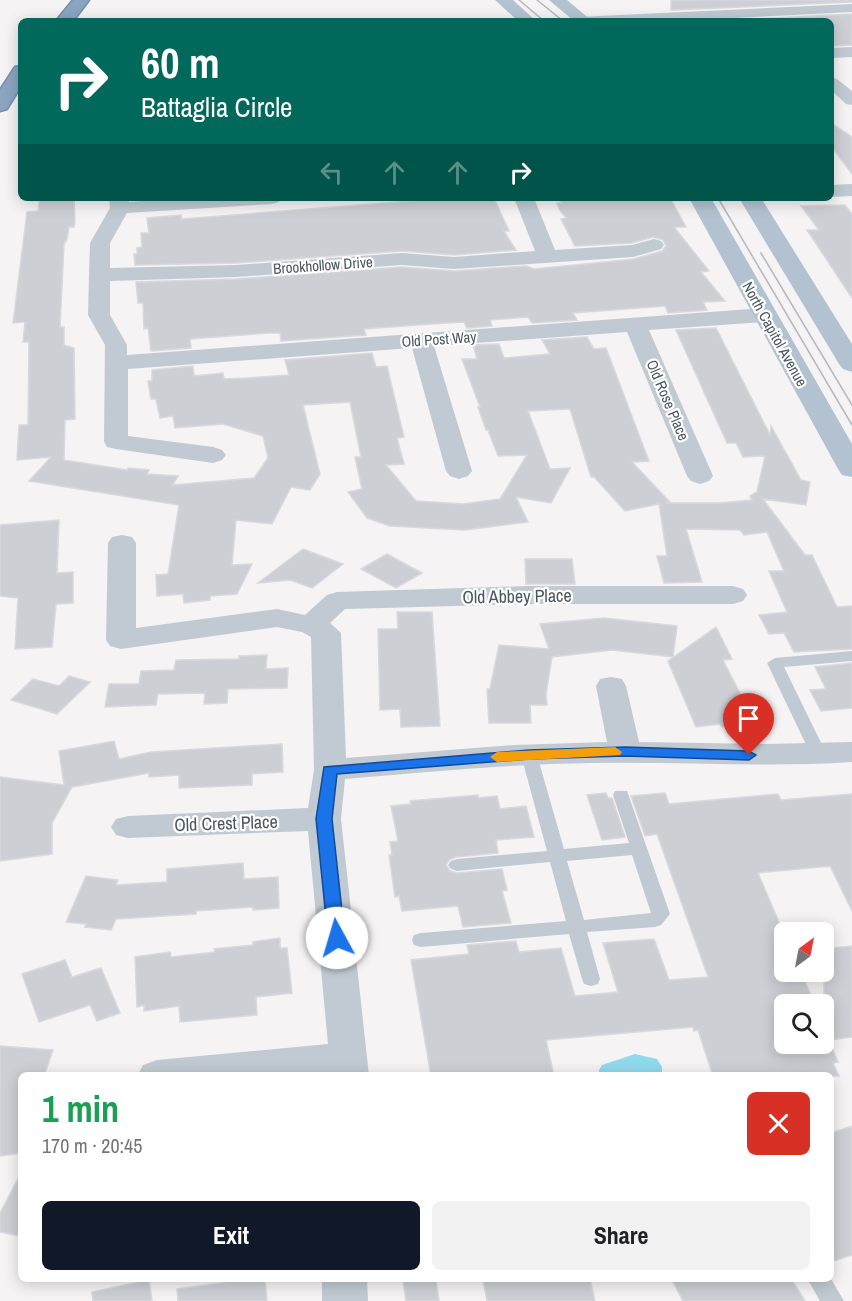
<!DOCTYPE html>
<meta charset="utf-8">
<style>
:root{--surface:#fff;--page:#f2f2f2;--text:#202124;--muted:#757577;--accent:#111827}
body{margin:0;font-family:"Archivo Narrow",sans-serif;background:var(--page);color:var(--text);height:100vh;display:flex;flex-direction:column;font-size:22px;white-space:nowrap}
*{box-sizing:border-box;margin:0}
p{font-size:20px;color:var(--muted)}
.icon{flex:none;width:33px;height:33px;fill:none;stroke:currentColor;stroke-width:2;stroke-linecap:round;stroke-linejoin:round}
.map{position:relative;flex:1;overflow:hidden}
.sheet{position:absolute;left:18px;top:1072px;width:816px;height:210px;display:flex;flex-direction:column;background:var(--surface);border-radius:9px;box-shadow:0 3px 15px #0003}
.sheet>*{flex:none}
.banner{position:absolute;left:18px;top:18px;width:816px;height:183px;border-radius:9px;box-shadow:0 3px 15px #0003;background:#00695c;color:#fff;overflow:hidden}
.needle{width:39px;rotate:32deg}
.fabs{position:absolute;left:774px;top:922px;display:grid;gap:12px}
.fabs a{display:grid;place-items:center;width:60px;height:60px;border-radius:9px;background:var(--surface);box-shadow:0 3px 15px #0003;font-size:30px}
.pin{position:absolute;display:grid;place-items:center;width:51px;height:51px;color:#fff;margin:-62px -26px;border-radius:50% 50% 50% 0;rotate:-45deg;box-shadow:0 0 6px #0007}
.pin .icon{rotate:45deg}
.me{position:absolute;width:66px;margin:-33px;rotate:354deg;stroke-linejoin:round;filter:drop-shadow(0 0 4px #0008)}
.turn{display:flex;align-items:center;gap:21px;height:126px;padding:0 24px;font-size:27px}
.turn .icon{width:78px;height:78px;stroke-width:2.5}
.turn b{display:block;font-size:42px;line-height:51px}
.lanes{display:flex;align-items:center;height:57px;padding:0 24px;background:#0003;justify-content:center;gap:30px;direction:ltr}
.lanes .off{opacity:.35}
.round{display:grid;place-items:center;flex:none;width:63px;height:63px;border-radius:9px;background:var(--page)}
.overview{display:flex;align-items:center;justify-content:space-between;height:102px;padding:0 24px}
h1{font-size:36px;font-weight:800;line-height:45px;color:#1e9e55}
.button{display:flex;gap:12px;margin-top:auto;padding:12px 24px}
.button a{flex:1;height:69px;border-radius:9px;background:var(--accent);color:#fff;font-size:24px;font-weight:800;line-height:69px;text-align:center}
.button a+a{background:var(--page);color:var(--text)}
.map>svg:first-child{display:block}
.water{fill:#90daee}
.building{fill:#cdcfd5;stroke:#d7d9de;stroke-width:1.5}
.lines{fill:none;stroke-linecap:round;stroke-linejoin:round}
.motorway-casing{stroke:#7690ad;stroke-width:3}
.service{fill:#c1cad2;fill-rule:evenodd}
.minor{fill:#c1cad2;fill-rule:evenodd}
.primary{fill:#b3c2d1;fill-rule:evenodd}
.motorway{fill:#8ba5c1;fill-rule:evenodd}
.tram{stroke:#b5b8bd;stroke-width:1.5}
.route{fill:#1a73e8;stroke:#114b97;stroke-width:1.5}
.slow{fill:#f59e0b}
.labels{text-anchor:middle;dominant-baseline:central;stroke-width:4.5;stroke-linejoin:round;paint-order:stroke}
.far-street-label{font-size:15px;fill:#4a5661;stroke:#fff}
.street-label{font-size:18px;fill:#4a5661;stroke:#fff}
</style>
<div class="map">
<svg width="852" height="1301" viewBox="0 0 852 1301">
<rect width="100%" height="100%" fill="#f5f3f3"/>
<path class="water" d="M635,1054L657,1059L662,1067V1075H599V1070L602,1065Z"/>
<path class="building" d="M671,0H852V2L671,10Z
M852,14V45L831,46V21H716Z
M831,123L852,137V174L831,146Z
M40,198H74L75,222L74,227H69L67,239L64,244L60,327H64V345L74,348L75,419L65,420L64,460L127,470L128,468L149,470L147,474L178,476L173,485L254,478L268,458L263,436L223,424L175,428L173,416L160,418L156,399H151L148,381H152V370L193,366L194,376L223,373L224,379L247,378L289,375L285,360L372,353L376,367L387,366L404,437L397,438L404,464L386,465L416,501L463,504L500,499L527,455L498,456L488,430H486L478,407H480L462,359H477L473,345L499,344L504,358L550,354L542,340L587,337L594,349L606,348L649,461L632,462L670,502L666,503H719L752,500L750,496L757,492L765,456L743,457L736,443H727L676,330L716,328L770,435L771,426L801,480L810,482L806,505L763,499L805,555H812L837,607L852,606V649L794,652L784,633L769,634L759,615L787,612L769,571H784L767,532L744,535L740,530L686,529L702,582L664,583L657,556H667L659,504L625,511L594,477H591L570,409L528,411L550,469L570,468L551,503L516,497L528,522L465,530L390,526L367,518L348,492L362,489L355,457H361L350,402L303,405L320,474L310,490L291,487L272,524L236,520L232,565L252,564L237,594L210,596V600L184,603L183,594L157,596L156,575L168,574L179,505L29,481L51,457L17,460L19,425H28L29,342H23L25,322L13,323L27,212L38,211Z
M449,198H494L509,231H504L516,250L454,255L402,251L236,263L135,265L134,254H137V248L142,247L141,233H149L147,218L181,215L182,219Z
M558,198H670L686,227H674L709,271L701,272L725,301L703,302L707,310L668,313L665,306L573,313L577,320L532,323L528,317L490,320L492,326L467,328L464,322L431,324L364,329L366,335L281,341L280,333H268L190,339L191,348L151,351L148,328L144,329L143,303H138L136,282L236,279L402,267L454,271L526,266L534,269L634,259L662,251L666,246L663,240L653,237L632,243L575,246L561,219L566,218L559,209L557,203H561Z
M845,205L852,214V298L807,230H819L801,206Z
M59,520L57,573L73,572V603L56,604L52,647L15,649L18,598L0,596V525Z
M303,549L343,564L312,588L290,580L258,583Z
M387,554L396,559L422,573L396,588L361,569Z
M525,559H572L575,584H526Z
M397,612H432L440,726L401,727L400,709L380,710L378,629H398Z
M604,618L677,626L673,657L612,650L552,657L546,694L547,705H530L531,723H489L487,689H490L499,645L549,649L540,624Z
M716,627L732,659L723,660L743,699L751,698L764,723L722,727L720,724L696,727L668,661Z
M267,655L266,669L288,668L287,688L228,689L227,703L204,704L205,693L158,694L156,705L105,707L109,684H139L141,671L174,670L176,660L239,659V656Z
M852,663V708L821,711L810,690L826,689L815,667Z
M69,676L90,682L57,714L11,700L33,679L59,686Z
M114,741L119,759L151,752L282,744L283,772L252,774V785L179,788V775L149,777V773L72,787L52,823V854L0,861V777L64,785L59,751Z
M606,793L608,798H612L625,837L602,840L587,795Z
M665,793L669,804L778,794L781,800L852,794V911L830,866L758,873L784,934V972H801L815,1005H784V1044H830L838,1062L833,1063L839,1076H713L698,1030L694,1031L693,1027L546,1040L554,1076H431L411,960L469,954L467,945L516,941L519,952L561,948L575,996L618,992L603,943L654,939L669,980L708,977L657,834L645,836L631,796Z
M478,795V798L497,796L500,809L526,806L534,837L496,840L498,853L456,857L449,860L446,865L450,871L457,873L502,869L507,890L502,891L511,923L463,927L458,906L402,911L399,896L395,897L389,855H392L390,842L398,841L391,806L411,804L410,801Z
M243,863L244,879L278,877L279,908L253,910V907L196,911V914L116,919L111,930L85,927L86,924L66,922L86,876L118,880L116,885L167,882V869Z
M280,938V948H287L292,993L256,997L257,1015L180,1022L179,1006L144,1011V1005L137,1007L135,957L170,952L171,957L215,952L214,949L253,945V942Z
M852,946V1037L824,1041V949Z
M65,960L72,977L101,968L120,1013L97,1021L90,1005L39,1022L22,974Z
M0,1046L53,1050L44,1076H21V1153L0,1156Z
M852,1126V1255L831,1262V1133Z
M21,1173V1236L0,1232V1213Z
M149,1280L152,1301H93L92,1292Z
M229,1280H265L267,1301H178L177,1289L229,1282Z
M403,1280H436L439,1301H406Z
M483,1280H590L595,1301H487Z
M672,1280H792L805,1301H683Z"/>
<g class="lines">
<g class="motorway-casing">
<path id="motorway" d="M73,0H89L73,21H56Z
M21,66V86L7,109L0,111V90L15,67Z"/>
</g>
<path class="service" d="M852,651V661L784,667L827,755L825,759H813L767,663L775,658Z
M529,750L535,751L537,755L564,849L629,843L613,795L615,791H627L670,914L661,925L655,927L587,932L600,979L598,984L591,986L584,984L582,979L569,934L421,947L414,945L412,940L414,935L421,933L566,921L550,862L457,871L451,869L448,865L451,861L457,859L547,851L521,755L523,751ZM632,855L651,913L584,920L567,861Z
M831,1279L844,1301H820L808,1280Z"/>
<path class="minor" d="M852,4V12L671,21H570L577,17Z
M852,47V57L831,58V48Z
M831,77L837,79L852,91V105L846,104L831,90Z
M852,184V196L831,197V185Z
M109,198H129V202L184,198H282L279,202L272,204L127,213L110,243V268L236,265L402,253L454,257L535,251L514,198H534L555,250L632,245L654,239L661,241L664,245L661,249L633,257L454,269L402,265L236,277L110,281V315L127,345V355L764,308L772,310L775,315L772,320L764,322L649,330L713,476L709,481L700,484L691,481L687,476L627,332L434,346L472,471L468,476L459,479L450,476L446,471L412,348L128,369V436L213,447L222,450L226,455L222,460L213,463L116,449L107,447L104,442L105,345L88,315L89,275L90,243L110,208Z
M122,535L132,537L136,543V628L277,609L305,615L327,595L337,592L529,586H733L743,589L747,595L743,601L733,604H529L345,609L330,623L341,633L346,758L514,745L607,742L596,686L600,679L611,677L622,679L626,686L639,742L767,744L852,742V762C765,768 678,761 592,763C509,764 427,772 345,779L341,819L369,1076H137L143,1065L157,1060L328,1044L308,831L128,838L116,835L111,827L116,819L128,816L308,808L314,770L311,637L302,632L277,627L121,649L110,646L106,640L108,543L112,537Z
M322,1280H367L368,1301H322Z"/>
<path class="primary" d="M495,0H513L536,21H518Z
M549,0H567L592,21H574Z
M689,198H711L852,444V477L842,475L838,469Z
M739,198H761L852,344V372L843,369L839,364Z"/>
<use href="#motorway" class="motorway"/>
<path class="tram" d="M519,0L544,21
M537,0L563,21
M718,198L852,425
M761,253L852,405"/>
</g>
<path class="route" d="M625,747L749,751L756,755L749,760L625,756L529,759L337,774L332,819L345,938L343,942H331L328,938L316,819L324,767L529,750Z"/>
<path class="slow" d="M615,747L622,752L620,755L497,762L490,757L497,752Z"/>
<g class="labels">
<g class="far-street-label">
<text transform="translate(323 265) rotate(-4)">Brookhollow Drive</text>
<text transform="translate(775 334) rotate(61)">North Capitol Avenue</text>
<text transform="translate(439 339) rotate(-4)">Old Post Way</text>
<text transform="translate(668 400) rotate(67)">Old Rose Place</text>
</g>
<g class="street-label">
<text transform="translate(517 596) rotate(-1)">Old Abbey Place</text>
<text transform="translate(226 823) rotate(-2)">Old Crest Place</text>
</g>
</g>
</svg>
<div class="fabs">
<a><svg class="needle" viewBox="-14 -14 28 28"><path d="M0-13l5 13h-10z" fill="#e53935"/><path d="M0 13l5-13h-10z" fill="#757577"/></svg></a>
<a><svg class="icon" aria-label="search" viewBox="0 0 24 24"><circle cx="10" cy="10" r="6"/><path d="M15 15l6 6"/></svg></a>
</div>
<div class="pin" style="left:749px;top:755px;background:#d93025"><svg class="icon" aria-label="arrive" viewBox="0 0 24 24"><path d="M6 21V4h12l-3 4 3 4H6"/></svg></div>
<svg class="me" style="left:337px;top:938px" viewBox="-20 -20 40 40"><circle r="19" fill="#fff"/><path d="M0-13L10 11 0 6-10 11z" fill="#1a73e8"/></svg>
<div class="banner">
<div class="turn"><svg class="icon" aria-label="right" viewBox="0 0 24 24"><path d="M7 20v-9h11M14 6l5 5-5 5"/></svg><div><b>60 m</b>Battaglia Circle</div></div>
<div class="lanes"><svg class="icon off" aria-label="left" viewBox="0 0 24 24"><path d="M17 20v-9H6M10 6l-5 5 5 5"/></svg><svg class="icon off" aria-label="ahead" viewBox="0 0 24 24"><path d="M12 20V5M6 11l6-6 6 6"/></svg><svg class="icon off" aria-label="ahead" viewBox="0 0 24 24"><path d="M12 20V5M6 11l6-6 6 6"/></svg><svg class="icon" aria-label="right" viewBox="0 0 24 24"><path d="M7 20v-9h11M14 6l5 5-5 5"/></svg></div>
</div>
<section class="sheet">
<div class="overview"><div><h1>1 min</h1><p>170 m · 20:45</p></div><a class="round" style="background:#d93025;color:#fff"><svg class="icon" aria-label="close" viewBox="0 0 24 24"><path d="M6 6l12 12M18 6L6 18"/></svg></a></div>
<div class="button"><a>Exit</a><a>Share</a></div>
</section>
</div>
